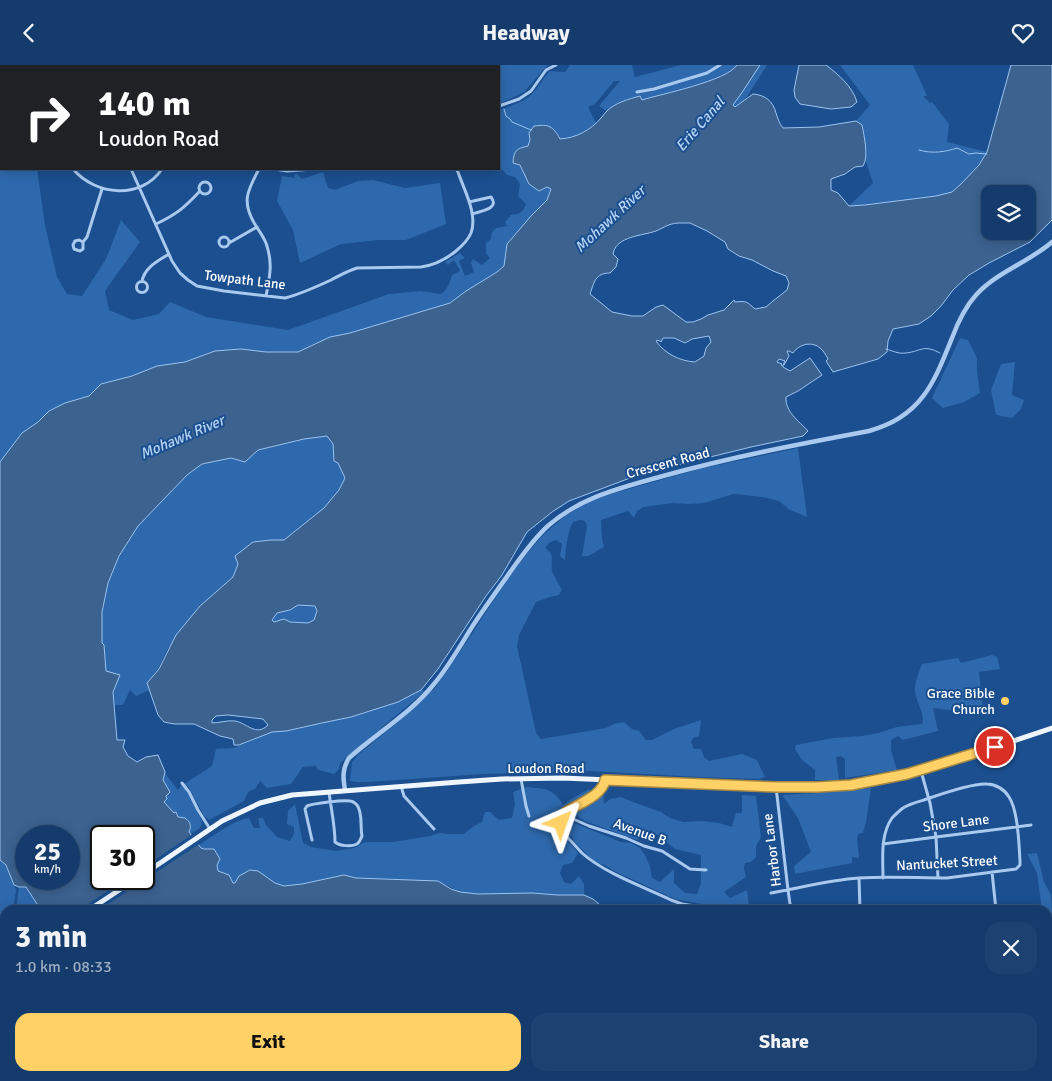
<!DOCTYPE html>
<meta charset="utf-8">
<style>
:root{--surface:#143b6b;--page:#1d4271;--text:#f1f3f6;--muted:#9dadc1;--line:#33557e;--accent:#ffd166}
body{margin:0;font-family:Signika,sans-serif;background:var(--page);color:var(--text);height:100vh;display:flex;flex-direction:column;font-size:19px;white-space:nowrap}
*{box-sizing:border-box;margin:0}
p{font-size:16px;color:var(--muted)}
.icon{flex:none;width:28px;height:28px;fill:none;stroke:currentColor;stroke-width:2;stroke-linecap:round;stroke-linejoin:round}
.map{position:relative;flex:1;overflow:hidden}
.panel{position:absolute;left:0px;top:840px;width:1052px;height:176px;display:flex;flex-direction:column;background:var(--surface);border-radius:15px 15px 0 0;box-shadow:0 2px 12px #0003,0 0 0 1px var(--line)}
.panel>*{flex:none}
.banner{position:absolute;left:0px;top:0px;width:500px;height:105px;box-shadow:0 2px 12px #0003,0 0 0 1px var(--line);background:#202124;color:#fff;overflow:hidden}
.fabs{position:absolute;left:981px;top:120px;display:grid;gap:10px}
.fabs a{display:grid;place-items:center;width:55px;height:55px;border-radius:10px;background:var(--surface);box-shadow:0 2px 12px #0003,0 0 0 1px var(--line);font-size:25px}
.speed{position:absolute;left:15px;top:760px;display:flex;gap:10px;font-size:25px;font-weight:700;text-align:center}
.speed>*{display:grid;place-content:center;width:65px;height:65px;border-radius:50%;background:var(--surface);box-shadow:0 2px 12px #0003,0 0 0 1px var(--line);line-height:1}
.speed small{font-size:12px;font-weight:400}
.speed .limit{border:2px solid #111;border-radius:8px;background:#fff;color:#111}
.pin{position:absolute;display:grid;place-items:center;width:42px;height:42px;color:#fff;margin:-21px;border:2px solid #fff;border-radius:50%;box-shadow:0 1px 5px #0007}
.me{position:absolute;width:55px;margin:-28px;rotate:43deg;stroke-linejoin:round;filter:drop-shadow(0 0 4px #0008)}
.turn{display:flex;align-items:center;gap:18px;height:105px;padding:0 15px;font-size:22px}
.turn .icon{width:65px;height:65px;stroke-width:2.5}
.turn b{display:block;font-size:35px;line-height:42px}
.round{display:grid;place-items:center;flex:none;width:52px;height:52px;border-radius:15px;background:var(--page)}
.head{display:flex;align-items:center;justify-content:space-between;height:85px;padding:0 15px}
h1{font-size:30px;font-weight:700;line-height:38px}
.primary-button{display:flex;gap:10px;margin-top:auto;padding:10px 15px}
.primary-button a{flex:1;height:58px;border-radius:15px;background:var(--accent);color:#111;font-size:20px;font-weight:700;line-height:58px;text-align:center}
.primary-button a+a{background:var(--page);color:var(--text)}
header{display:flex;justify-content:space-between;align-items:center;height:65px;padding:0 15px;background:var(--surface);font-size:22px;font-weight:700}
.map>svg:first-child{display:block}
.green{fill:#2e69ad}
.water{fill:#3c6290;stroke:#9cc4f0;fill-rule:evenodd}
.pier{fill:#1b4f8f}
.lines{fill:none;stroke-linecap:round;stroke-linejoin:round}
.stream{stroke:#9cc4f0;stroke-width:1}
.minor{stroke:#a9c9ee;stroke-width:3}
.tertiary{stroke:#a9c9ee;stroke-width:4.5}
.secondary{stroke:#d6e6fa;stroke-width:4.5}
.primary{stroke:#f0f6ff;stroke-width:5}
.route-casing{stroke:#a68842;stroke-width:12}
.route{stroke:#ffd166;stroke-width:9}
.poi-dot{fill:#ffd166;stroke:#1b4f8f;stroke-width:2}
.labels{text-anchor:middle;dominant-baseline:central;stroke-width:4;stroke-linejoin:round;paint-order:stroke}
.street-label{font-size:14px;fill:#fff;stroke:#1b4f8f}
.poi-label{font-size:14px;fill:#fff;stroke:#1b4f8f;text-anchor:end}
.water-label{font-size:15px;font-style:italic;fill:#b5d3f5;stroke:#1b4f8f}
</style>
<header><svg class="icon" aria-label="back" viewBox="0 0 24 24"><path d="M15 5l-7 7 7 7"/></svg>Headway<svg class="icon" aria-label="heart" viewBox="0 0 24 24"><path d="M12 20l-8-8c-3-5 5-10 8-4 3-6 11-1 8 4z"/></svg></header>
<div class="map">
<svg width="1052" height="1016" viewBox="0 0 1052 1016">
<rect width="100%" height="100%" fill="#1b4f8f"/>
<path class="green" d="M453,0H549L545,3L524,27L499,39V1H454Z
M570,0H632L635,12L681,0H767L746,33L735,42L732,41L641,35L640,31L627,34L606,46L599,41L620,16H614L595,39L588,42L596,58C586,67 574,73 560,74L555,65L530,75L520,100L526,113L551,124L547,135L531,151L507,179L504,201L497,207L466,226L450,238L350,268L330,272L298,287H266L241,284L215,286L185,297L157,301L132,311L101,319L89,331L65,338L49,346L38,357L22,368L0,397V19L1,18V104H37L45,160L57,212L67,229L82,231L106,194L121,155L140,177L105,226L109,245L133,255L159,249L170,237L206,252L288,265L389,229L421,226L441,229C448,224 450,217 452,210L460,206L454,195L448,200L445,197L460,188L465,193L459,196L465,211L474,207L471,198L473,194L482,200L490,193L486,188V178L491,174C492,162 497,163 507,161L505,157L511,150C520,149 522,148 526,139L518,131L520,119L515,112L507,110L499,101V45C510,41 523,38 532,29C539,22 543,13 550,6L565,7Z
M840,0H913L927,31H923L930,38L932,37L949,59L947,77L987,87C980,98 964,120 952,127C942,132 929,132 918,134C895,137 872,140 849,141L873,118L866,97V88L862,60L856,56L870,40Z
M323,107L328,123L335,125L358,116L373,115L405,123L440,118L446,159L406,175H378L341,179L300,198L293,165L277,136L282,111L295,113L294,110L297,109L302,114Z
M960,273L968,275L977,293V306L980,328L964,337L943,343L932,333Z
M1015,297L1012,330L1024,335L1021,344L1012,353L996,350L991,325L1001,299Z
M327,371L333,379L334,396L338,398L345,414L339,425L324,443L284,475H271L253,477L238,499L233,512L200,541L167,585L158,604L147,618L150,625L136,631L130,625L123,640H114L113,627L119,610L106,607L104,580L102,578V547L108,518L119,491L138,461L187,410L202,399L231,393L245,397L258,385L304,374Z
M798,383L807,452L790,445L779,436L763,432L734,429L704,438L688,439L673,438L643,442L637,446L634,453L628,446L601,455L602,474L604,482C596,485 591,493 582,491L587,461L585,456L580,455L573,457C567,469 566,482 565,495L560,491L562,479L556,475L549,478L545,483C556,490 550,496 552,506C554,512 559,519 562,525L559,530L550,532L536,537L519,570L517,581L536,668L541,674L606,663L614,659L624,657L632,664L639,666L646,675H652L674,664L701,655L699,671L693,673L691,677L694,684H701L704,692L709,696L742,689L757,695L765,712L759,714L700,712L589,706L482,709L368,717H356L350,716L352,697L359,689L397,658L435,623L456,593L505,518L522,495L541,472L565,451L587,438L604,431L699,404Z
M298,540L315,541L317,546L314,555L308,558L290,557L284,555L274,557L271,555L277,548L290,545Z
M992,590L997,592L1000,604L979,607L983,645L956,646L933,643L938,666L903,675L898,671L891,675V685L897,705L845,713V694L841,691L836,692L839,715H815V705L802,695L795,684L796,680L833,673L862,671L878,668L897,662L922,659C926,648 914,635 915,623C915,616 919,607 922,599L958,593L961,598Z
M421,625L425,626L340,698L339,704L334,709L318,705L316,701L303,702L291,719L267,723L260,716L255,724L248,727L244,736L209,755L204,751L188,721L184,719L212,701L216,684L234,683L272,667L286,666L351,652L398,637Z
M165,707L167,711L178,725L182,720L186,725L201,754L202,758L200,763L191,769L189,767L191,762C190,754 185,754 178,752L176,747L174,749L164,737L166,731L163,715Z
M527,722C546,724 553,723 563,740L571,734L589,724L591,730L575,738L560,748L557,759L561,767L578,788L572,798L563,800L560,808L564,817L571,819L579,811L584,819V830H558L532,828L478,829L460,827L438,816L356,813L344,810L302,819L284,821L275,818L250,805L239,811L235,819L233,818L229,810L218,806L217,800L216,787L214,785C208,783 202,786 199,780C211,772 236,754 249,753L254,763H260L258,753H263L266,760L277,772L290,776L294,769V762L287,759L288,746L295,739L303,778L311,782L336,786L354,783L365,777H393L430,771L439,768L448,769H464L474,761L482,757L485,747H490L499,755L512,753L515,739L513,727Z
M871,723L866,757L863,768L858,769C856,777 859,784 859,793L852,792V798L795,809L794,801L811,787L798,753L782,730L833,727Z
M603,726L604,739L610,734L621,732L633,737L661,747L670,753L683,757L701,756L719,758L732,762L736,748H742V730L756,731L761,772L756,781V792L751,797L745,798L744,804L746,812L724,827L730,833L747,825L749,841L746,845H716L701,839L675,834L614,806L605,800L595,798L575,777L566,764L564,754L601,769L621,777L631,778L640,783L646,792L650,802L652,813L660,817L674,804V818L685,828L697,829L701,818V790L675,784L651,765L637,775L585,756L572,748C581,740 593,734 603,726Z
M1037,788L1044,817L1051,830L1052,848V1016H931L930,1011H1048V845H1042L1037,808L1027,789Z
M0,795L6,800L16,825L13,845H5V853L4,854L5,863L0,865Z
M26,821L41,845H16L19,822Z
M5,970V1011H41L39,1016H0V996L4,992L1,976Z"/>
<path class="water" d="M737,0H760L743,26L733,40L735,42L753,29C765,30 773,36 776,48C778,54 779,58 783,63L819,62L856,56L862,60C864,70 869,92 863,101L855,102L845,109L831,114V125L838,128L849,141L865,140L936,131L952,127L961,119L979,100L987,87L1011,0H1052V155L1030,177L989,198L969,210L953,225L941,241L931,251L919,259L893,264L888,276L887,287L878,294L833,307L826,296L828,294C826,290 823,285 820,283C812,276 799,279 793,288L789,286H787L789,291L784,300H783L785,296L779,294L777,297L782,299L781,300L783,301V302L790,306L810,293L822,310L798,326L786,332C785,347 799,356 808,366L803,371L751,382L661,404L630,413L569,436L552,447L527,467L502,510L486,531L438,604L421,625L398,637L351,652L322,658L286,666L272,667L239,680H234L233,674L220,671L194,659H174L164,657L158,650L147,618L159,604L176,570L200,541L233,512L238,499L235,491L253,477L271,475H284L324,443L339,425L345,413L338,398L334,396L333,379L327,371L304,374L258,385L245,397L231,393L202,399L187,410L138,461L119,491L108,518L102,547V578L104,580L106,606L120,610L113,627L117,675H125L123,682L128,691L137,697L146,692L158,690L165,707L163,715L170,727L166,731L167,734L164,737L174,748L176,747L178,752L185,753C190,757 192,760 189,767L201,783L204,784H214L220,794L217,800L218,806L229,810L233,818H235L239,811L250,805L258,806L275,818L284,821L302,819L344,810L356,813L438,816L451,824L460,827L478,829L532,828L558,830H584L593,834L606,845H404L389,844L387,845H369L358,842L349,845H41L26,822H19L14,820L6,800L0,795V397L22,368L38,357L49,346L65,338L89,331L101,319L132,311L157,301L185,297L215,286L241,284L266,287H298L330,272L350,268L450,238L466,226L497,207L504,201L507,179L531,151L547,135L551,124L547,122L539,126L529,119L520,100L513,98C514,85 516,84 528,81L530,75L529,68L534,61C549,59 553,61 560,74C576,73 591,65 601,53C603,51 604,49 606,47C614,38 629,34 640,31L642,35C661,29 727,16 737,0ZM990,129H1028V166H990ZM678,158H690L707,166L725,177L728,184L739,191L752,195L773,206L786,211L789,218L787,225L773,236L766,242L755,244C746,236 747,236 735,237L734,235L724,245L708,250L701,254L693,257H686L663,240L656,242L643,251H632L612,247L590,229C594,218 595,208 610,208L616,202L618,194L613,189C616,171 642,171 656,166C665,162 668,159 678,158ZM709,271L711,277L706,283L704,291L695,297C680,296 665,289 656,276L658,275L661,277L663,273H674L685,278L692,274ZM298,540L315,541L317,546L314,555L308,558L290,557L284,554L274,557L272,555L277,548L290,545ZM228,650L263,654L268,660C256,672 247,658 235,656C227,655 219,658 212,658V655L216,651ZM26,771H69V814H26ZM101,771H144V814H101Z
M799,0H826C839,10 852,21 857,37L851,42L831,44L800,39L795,32L794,25Z
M150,1011H909L913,1013L930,1011L931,1016H156Z"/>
<path class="pier" d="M193,769L201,778L99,845H79L126,814H144V802Z"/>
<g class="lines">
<path class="stream" d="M467,0L468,1
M298,1L299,0
M504,44L506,51L510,54L512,57L531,65
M919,85C932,89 945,87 957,83L969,89L976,88L987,89
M886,284C893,286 898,289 906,288C922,286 923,279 940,288
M1048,884V889L1051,893L1048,903
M1048,907H1049L1052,909
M20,1016V1011"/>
<path class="minor" d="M187,0V1
M215,0V1
M411,0L412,1
M62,1V0
M162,1L166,0
M223,1V0
M331,1L332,0
M637,27L654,24L707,8L720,0
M499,41L519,34L531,26L546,5L556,0
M73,104C96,131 141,135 162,104
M110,104H117
M131,104L172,196L180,208L188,215L197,221L224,226L285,233C301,229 316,222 331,215C339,211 347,206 357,203L421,202C435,200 445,195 456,186C462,181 468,175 471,168C478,149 464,125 458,107L456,104
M259,104C247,126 241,138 256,161C260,167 263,171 266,178C273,198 270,211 266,231
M274,104L287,106L313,104
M199 123a6 6 0 1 1 12 0a6 6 0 1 1-12 0Z
M469,137L491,132C500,144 481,146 472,149
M156,159C177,149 184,143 200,126
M219 177a5 5 0 1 1 10 0a5 5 0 1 1-10 0Z
M83,177L79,175L75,176L73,180L74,184L80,186L83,184V177L87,172L102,124
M229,178L257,162
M142,216C145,202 158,196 169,189
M136.5 222a5.5 5.5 0 1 1 11 0a5.5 5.5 0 1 1-11 0Z
M921,706L930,738L936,772L938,813
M521,714L526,741L529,751
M605,715C603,730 578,739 566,747C557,756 562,766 569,774C574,779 578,784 582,788C604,808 644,822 671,835L682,839L701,842
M182,718L189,727L198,745L210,764
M401,721L404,731L434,764
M776,722L788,825L790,839L793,845
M566,747L571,753L589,761L626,773L644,781L662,786L690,804L706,805
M312,775L305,744L307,741C315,738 342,735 350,736C353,736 355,738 357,740C363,748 360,762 362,771C360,775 360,777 357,779C351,782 340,781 335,777C335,760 331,744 329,727
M883,779L936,772L1031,760
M992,807L996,845
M859,813L860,845
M771,828C800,823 829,815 859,813C888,811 918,813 947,813L1016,804L1020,800V796C1019,780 1018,745 1009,732C1005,725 996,719 987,719C971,718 941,729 924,735C917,737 909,739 903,743C899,746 895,750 892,753C880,770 883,794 883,813
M127,1011L133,1016"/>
<path class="tertiary" d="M345,725C343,713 342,704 349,693C377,668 411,648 434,619C449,601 460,581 472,562C485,542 499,523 513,503C524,488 535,472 549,460C583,431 621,423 663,411C731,392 800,379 869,366C921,352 934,318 952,273C958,257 965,242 976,230C997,207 1029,197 1052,177"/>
<path class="secondary" d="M96,1011L97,1016"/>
<path class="primary" d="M144,809L222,756L260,738L292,730L459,717L502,714L562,713L776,722H813L851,720L872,716L921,705L981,687L1052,663
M89,845L136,814
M0,903L5,900"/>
</g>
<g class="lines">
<g class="route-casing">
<path id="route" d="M561,758L562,752L566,747C578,739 603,730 605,715L776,722H818L851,720L907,709L995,682"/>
</g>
<use href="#route" class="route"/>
</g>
<circle class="poi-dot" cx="1005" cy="636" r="5"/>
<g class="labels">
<g class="street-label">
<text transform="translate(245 215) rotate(7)">Towpath Lane</text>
<text transform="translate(668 398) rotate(-15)">Crescent Road</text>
<text x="546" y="703">Loudon Road</text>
<text transform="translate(956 758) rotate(-7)">Shore Lane</text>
<text transform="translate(640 767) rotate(20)">Avenue B</text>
<text transform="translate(772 785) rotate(-97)">Harbor Lane</text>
<text transform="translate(947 798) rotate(-3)">Nantucket Street</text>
</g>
<g class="poi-label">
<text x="995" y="628">Grace Bible<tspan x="995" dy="16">Church</tspan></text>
</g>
<g class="water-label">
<text transform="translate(700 59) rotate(-49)">Erie Canal</text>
<text transform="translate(610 154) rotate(-43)">Mohawk River</text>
<text transform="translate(182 372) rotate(-23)">Mohawk River</text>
</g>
</g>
</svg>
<div class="fabs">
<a><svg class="icon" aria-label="layers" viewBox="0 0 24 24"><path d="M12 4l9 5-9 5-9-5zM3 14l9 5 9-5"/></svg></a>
</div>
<div class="speed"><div>25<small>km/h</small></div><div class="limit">30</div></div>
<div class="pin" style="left:995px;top:682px;background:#d93025"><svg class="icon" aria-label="arrive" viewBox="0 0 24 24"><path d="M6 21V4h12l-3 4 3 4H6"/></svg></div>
<svg class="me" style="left:561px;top:758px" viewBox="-20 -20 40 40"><path d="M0-17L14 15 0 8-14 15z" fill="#ffd166" stroke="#fff" stroke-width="4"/></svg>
<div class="banner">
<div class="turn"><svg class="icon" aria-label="right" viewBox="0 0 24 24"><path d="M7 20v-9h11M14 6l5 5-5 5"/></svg><div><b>140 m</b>Loudon Road</div></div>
</div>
<section class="panel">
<div class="head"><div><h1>3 min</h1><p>1.0 km · 08:33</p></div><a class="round"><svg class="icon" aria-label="close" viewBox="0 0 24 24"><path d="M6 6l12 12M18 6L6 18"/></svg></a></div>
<div class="primary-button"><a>Exit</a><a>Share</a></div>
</section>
</div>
